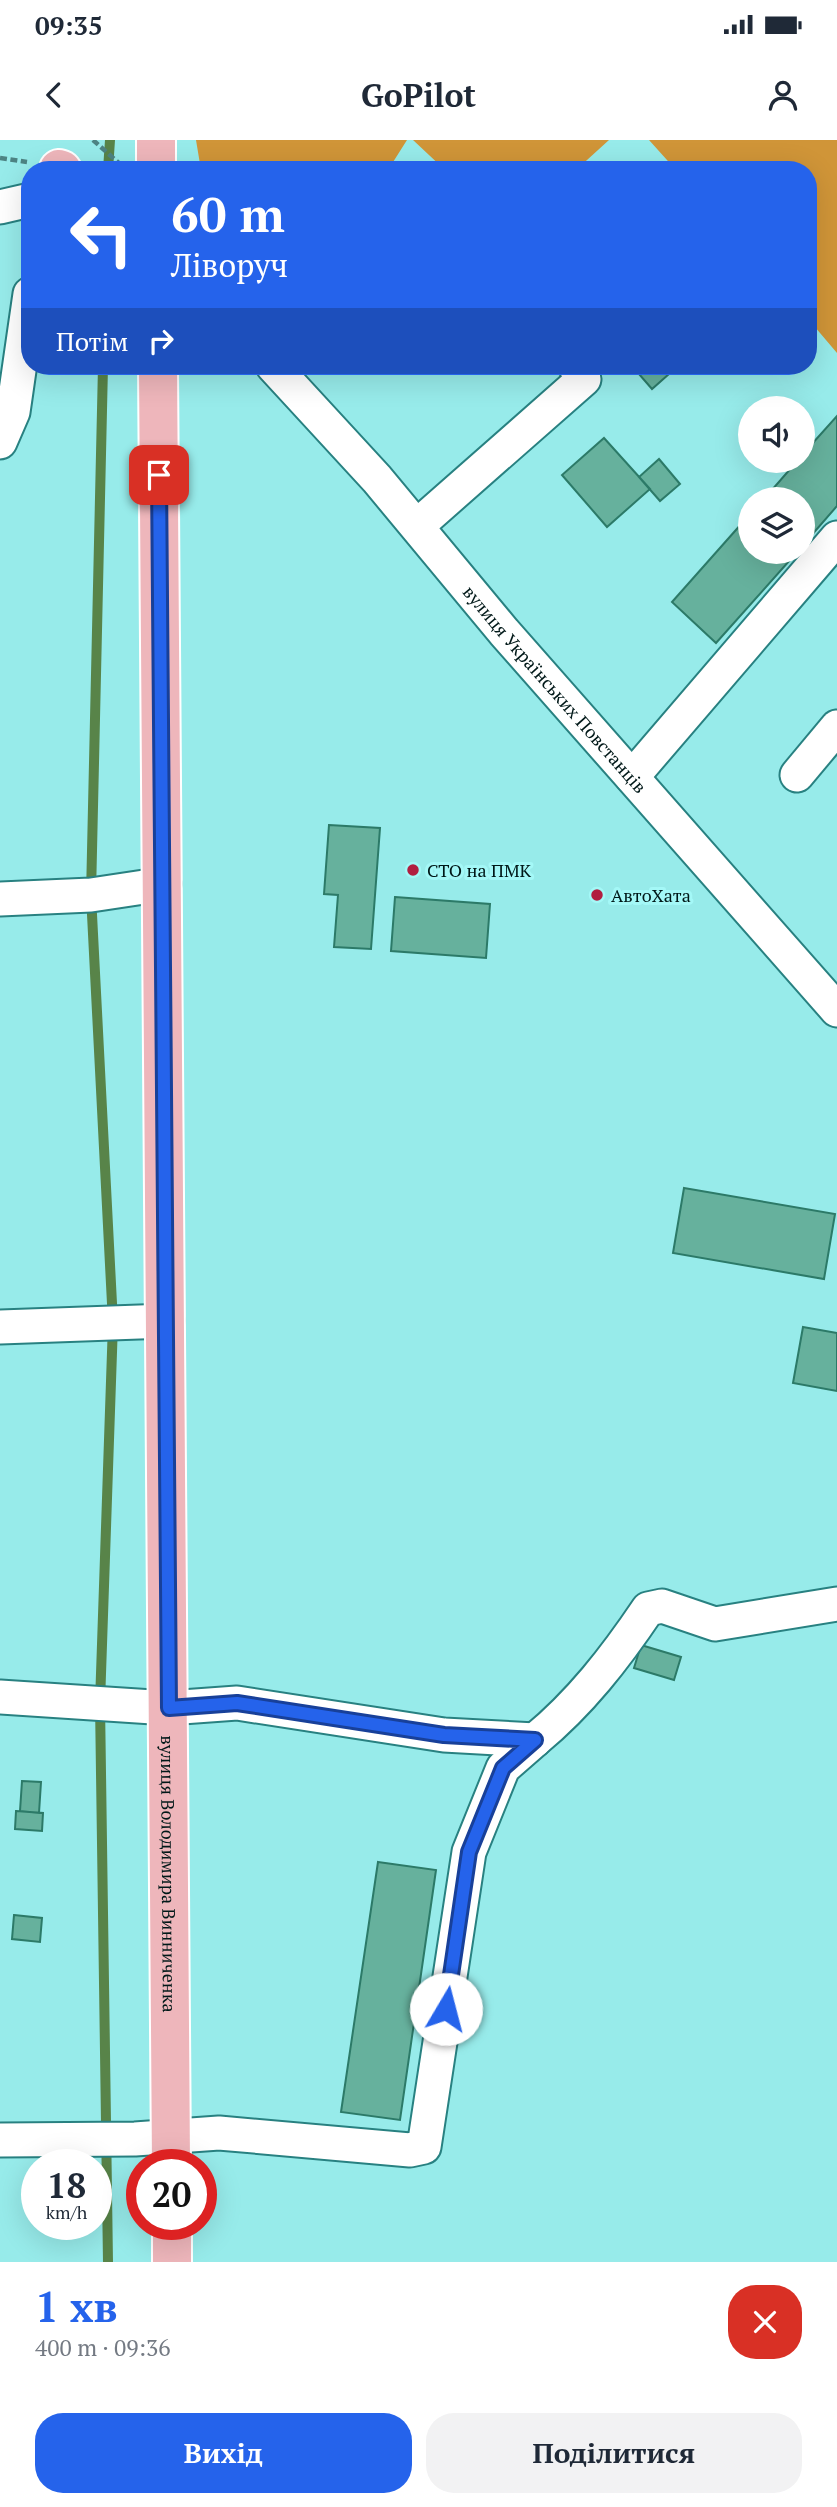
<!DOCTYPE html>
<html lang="uk">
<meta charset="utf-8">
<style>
:root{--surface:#fff;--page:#f2f2f3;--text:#1f2937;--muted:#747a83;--accent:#2563eb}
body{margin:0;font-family:"PT Serif",serif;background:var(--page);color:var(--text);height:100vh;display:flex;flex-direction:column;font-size:26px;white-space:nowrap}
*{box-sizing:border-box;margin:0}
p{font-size:23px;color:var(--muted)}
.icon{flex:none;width:38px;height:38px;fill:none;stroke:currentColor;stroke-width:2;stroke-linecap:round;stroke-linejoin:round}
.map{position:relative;height:2122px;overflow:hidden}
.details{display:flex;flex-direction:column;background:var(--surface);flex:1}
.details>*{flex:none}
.banner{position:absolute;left:21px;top:21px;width:796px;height:214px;border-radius:28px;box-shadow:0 7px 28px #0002;background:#2563eb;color:#fff;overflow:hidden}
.fabs{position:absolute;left:738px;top:256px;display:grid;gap:14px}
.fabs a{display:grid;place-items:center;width:77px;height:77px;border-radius:50%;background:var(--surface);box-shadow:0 7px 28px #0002;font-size:35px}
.speed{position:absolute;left:21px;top:2009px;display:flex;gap:14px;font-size:35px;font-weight:700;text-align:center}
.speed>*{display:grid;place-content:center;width:91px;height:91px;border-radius:50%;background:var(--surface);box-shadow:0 7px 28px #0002;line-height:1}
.speed small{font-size:18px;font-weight:400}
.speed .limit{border:10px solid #d22;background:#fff;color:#111}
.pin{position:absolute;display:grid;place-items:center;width:60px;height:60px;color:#fff;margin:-30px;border-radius:14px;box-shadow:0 4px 10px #0006}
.me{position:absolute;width:77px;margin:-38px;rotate:8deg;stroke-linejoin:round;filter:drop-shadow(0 0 5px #0008)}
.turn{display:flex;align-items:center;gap:24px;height:147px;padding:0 35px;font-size:32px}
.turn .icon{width:91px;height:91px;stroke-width:2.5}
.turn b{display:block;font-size:49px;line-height:60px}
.then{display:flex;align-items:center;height:66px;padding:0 35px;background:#0003;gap:14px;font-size:26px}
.round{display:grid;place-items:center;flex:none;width:74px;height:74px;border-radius:28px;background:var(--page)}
.headline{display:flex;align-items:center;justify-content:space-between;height:119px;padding:0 35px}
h1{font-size:42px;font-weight:600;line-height:52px;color:var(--accent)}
.button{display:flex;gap:14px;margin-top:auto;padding:14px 35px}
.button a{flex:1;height:80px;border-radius:28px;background:var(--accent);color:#fff;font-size:28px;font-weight:600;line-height:80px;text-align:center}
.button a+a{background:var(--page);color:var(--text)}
.status{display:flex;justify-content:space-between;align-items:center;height:49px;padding:0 35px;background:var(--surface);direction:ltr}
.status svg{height:19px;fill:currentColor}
header{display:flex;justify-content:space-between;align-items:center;height:91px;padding:0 35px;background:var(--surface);font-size:32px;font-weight:600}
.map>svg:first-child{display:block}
.forest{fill:#d09538}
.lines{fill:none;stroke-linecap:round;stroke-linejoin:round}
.stream{stroke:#588449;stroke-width:10}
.building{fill:#66b19d;stroke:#2c7a68;stroke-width:2}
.minor-casing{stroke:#288181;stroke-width:37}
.major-casing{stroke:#fff;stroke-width:42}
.path{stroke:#4d8383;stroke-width:4.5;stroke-dasharray:7 3.5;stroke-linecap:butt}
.minor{stroke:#fff;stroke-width:33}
.major{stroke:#eeb6bb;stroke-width:38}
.route-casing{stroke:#184099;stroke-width:18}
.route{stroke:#2563eb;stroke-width:12}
.poi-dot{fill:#b11e40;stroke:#a4f8f7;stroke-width:2.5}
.labels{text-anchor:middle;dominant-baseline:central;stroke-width:6;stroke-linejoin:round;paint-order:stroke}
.street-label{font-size:18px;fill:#001818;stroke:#a4f8f7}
.poi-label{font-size:18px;fill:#001818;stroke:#a4f8f7;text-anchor:start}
</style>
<div class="status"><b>09:35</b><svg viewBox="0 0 49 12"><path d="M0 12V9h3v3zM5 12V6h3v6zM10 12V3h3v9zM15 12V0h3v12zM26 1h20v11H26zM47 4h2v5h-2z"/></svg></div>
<header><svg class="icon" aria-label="back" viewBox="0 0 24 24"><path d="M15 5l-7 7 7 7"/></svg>GoPilot<svg class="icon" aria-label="person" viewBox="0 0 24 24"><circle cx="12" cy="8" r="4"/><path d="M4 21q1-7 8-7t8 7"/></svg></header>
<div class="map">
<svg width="837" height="2122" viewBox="0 0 837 2122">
<rect width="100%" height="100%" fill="#97ebea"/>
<path class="forest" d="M196,0H407L388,30H201Z
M413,0H609L576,30H445Z
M649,0H837V213L809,180L808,30H676Z"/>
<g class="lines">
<path class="stream" d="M108,30L110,0
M103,226L91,755L113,1183L100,1563L108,2122"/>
</g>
<path class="building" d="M632,226H678L652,249Z
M837,276V366L803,405V359H764L798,320H803V314Z
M604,298L650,349L607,387L562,335Z
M659,319L680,344L660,361L639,337Z
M751,373V411H798L716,503L672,462Z
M329,685L380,688L371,809L334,807L338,755L324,754Z
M395,757L490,764L486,818L391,811Z
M684,1048L835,1074L824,1139L673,1113Z
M803,1187L837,1193V1251L793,1243Z
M641,1505L681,1517L674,1540L634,1528Z
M22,1641L41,1642L39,1673L20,1671Z
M16,1671L43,1673L42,1691L15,1689Z
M378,1722L436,1730L400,1980L341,1972Z
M14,1775L42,1778L40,1802L12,1799Z"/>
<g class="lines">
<g class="minor-casing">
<g id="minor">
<path d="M0,67L30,60"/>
<path id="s1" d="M273,226L377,339L504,492L837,870"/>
<path d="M0,302L13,272L30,154"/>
<path d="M417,386L584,239L575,226"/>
<path d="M797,635L837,587"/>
<path d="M632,637L837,398"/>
<path d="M0,759L91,755L164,744"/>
<path d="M0,1187L167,1181"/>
<path d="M0,1557L168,1568L237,1563L444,1595L535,1600C580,1563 615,1518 648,1469L662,1466L715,1484L837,1464"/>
<path d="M0,2000L135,1999L219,1993L410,2010L424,2007L469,1712L503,1628L535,1600"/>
</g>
</g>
<g class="major-casing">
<g id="major">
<path d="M156,0V30"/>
<path d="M59,29L62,30"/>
<path id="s2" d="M158,226L171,2025"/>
<path d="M172,2084V2122"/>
</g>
</g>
<path class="path" d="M93,0L121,25
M0,18L27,22"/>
<use href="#minor" class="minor"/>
<use href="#major" class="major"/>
</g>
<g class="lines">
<g class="route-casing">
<path id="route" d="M159,335L169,1568L237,1563L444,1595L535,1600L503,1628L469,1712L446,1869"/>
</g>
<use href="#route" class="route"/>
</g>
<g class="poi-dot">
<circle cx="413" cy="730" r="7"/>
<circle cx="597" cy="755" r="7"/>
</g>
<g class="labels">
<g class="street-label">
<text stroke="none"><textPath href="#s1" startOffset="429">вулиця Українських Повстанців</textPath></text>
<text stroke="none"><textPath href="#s2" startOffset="1508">вулиця Володимира Винниченка</textPath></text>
</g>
<g class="poi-label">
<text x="427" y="730">СТО на ПМК</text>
<text x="611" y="755">АвтоХата</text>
</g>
</g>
</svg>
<div class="fabs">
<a><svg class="icon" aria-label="sound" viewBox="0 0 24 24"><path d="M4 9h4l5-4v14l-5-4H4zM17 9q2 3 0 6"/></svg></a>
<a><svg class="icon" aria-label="layers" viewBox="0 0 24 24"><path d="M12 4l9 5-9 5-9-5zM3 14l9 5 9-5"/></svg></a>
</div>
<div class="speed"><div>18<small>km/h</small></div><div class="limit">20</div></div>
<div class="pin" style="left:159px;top:335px;background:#d93025"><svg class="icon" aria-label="arrive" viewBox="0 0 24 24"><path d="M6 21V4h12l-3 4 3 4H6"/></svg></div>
<svg class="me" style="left:446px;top:1869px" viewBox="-20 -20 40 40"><circle r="19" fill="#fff"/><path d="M0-13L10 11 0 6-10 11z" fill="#2563eb"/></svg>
<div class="banner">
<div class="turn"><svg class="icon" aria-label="left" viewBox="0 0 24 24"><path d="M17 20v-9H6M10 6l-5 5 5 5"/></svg><div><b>60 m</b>Ліворуч</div></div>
<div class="then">Потім<svg class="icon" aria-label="right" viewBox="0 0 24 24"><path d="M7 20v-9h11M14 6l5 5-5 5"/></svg></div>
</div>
</div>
<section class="details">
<div class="headline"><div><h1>1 хв</h1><p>400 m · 09:36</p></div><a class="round" style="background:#d93025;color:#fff"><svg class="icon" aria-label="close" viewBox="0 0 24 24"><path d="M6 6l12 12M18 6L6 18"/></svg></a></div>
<div class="button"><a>Вихід</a><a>Поділитися</a></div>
</section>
